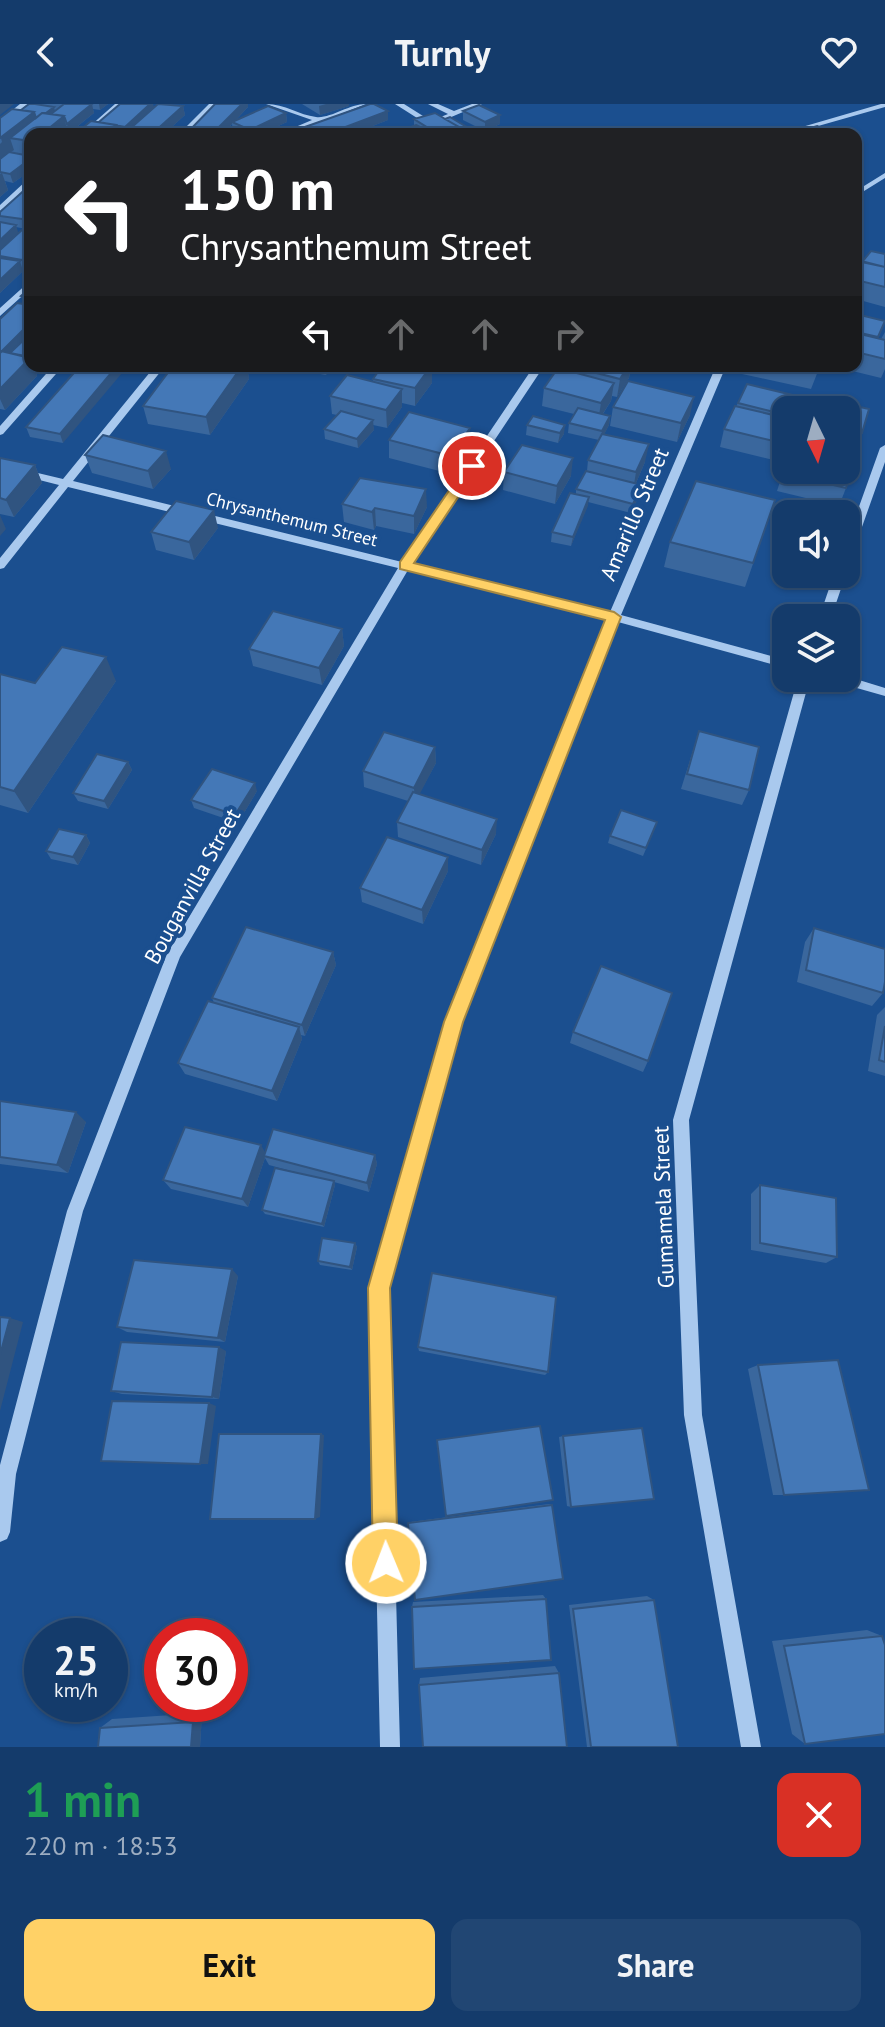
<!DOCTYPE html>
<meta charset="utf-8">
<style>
:root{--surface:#143b6b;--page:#214673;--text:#f1f3f6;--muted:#9dadc1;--line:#33557e;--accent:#ffd166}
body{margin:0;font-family:"PT Sans",sans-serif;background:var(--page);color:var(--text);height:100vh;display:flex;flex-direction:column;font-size:30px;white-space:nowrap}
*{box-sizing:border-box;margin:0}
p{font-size:26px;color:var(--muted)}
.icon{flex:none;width:44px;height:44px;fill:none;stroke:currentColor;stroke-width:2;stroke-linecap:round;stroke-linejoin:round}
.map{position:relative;height:1643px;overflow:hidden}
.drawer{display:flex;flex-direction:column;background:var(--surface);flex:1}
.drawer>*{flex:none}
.banner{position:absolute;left:24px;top:24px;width:838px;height:244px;border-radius:16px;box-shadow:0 2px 6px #0004,0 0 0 2px var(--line);background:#202124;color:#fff;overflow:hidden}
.needle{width:52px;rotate:175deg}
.fabs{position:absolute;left:772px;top:292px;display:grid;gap:16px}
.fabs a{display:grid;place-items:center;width:88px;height:88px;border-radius:16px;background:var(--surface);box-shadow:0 2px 6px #0004,0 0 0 2px var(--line);font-size:40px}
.speed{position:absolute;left:24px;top:1514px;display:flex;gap:16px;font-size:40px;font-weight:700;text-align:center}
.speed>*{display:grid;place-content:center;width:104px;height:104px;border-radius:50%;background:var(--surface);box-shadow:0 2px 6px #0004,0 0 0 2px var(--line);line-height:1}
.speed small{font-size:20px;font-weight:400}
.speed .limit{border:12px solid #d22;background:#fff;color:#111}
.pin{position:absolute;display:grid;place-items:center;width:68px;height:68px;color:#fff;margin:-34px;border:4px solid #fff;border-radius:50%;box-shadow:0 2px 8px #0007}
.me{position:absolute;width:88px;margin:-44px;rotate:359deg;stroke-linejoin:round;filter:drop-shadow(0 0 6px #0008)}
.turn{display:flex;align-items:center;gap:28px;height:168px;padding:0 24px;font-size:36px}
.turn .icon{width:104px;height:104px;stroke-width:2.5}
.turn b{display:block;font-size:56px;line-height:68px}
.lanes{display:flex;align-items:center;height:76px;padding:0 24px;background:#0003;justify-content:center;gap:40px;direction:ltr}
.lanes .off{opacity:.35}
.round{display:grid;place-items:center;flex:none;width:84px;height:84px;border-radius:16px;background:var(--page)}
.summary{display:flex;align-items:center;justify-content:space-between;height:136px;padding:0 24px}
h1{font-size:48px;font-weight:700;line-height:60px;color:#1e9e55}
.primary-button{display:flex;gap:16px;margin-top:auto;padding:16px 24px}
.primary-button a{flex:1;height:92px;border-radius:16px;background:var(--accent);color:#111;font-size:32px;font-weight:700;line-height:92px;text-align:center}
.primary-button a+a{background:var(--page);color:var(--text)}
header{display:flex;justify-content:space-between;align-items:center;height:104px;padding:0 24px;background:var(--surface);font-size:36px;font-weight:700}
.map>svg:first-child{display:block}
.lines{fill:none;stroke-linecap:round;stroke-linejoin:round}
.minor{fill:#a9c9ee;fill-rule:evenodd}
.wall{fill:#3a679d;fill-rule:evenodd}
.shaded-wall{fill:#305480}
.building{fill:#4478b7;stroke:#305480;stroke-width:2}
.route{fill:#ffd166;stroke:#a68842;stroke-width:2}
.labels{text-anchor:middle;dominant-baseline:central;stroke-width:8;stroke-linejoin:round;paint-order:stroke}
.far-street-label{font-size:18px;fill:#fff;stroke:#1b4f8f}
.street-label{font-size:22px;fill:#fff;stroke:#1b4f8f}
</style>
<header><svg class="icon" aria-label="back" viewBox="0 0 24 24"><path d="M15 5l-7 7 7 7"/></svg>Turnly<svg class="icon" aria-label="heart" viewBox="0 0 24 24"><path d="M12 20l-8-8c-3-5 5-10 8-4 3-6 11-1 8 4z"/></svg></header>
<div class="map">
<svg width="885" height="1643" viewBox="0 0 885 1643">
<rect width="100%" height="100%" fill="#1b4f8f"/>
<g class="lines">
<path class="minor" d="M20,0H28L0,22V16Z
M115,0H123L89,30H81Z
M209,0H217L187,30H179Z
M266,0C285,0 299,11 316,13C330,15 349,0 366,0L290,30H279L312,16Z
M395,0H404L431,17L448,10L428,0H438L454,7L472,0H482L411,30H401L425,19Z
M881,0H885V3L790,30H778Z
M885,69V74L856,92V87Z
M27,76H30V82L0,107V101Z
M30,177V185L0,212V204Z
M53,262H63L3,330L0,331V322Z
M155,262H165L73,377L402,458L534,262H544L412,460L610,508L716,262H726L621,511L786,556V564L618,518L460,918L388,1184L400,1643H380L370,1184L446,918L607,515L408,466L180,853L83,1107L16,1370L10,1428L7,1435L0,1438V1361L67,1107L167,850L398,464L68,383L4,464L0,465V454L59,381L0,366V360L63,375Z
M885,341V358L851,454L846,458V439L880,344Z
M834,470H846L831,514H819Z
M846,572L885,584V592L832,577L830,574Z
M798,574H810L689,1016L702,1311L761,1643H741L684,1311L673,1016Z"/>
</g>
<path class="wall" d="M29,0H108L100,6L93,5L94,9L68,30H30V67L13,79L5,77L8,86L0,93V14L21,6Z
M215,0H248V3L236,16L286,9L287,18L261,30H186ZM232,20L233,27L236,28L226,27Z
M302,0H349V2L320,11Z
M183,2L185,11L164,30H75L99,18L154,3Z
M463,7L500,20L485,27L463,16Z
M414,15L465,26L469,30H393L414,22Z
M388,16L352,30H303L302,24Z
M30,81V121L26,125L16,123L25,165H22L23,167L0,189V108Z
M885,150V203L856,195V166L862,158Z
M30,184V262H42L36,268L37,272L5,306L0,305V215L24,200L21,192Z
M856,210L885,217L878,235H881L885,228V265L881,274L832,262H856Z
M80,262L63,339L30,333L26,323Z
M173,262H247L249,275L210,331L148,320L143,302Z
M274,262H332L326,271Z
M382,262H432V279L415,302L402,299V303L387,324L373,321L374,326L358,344L325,335L324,325L337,311L332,310L330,292L373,278V275Z
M556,262H631L629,274L617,293L612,292L611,297L603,310L610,312L609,321L604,330L645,358L636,379L640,390L631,409L588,398L571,442L551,438L552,428L576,390V385L587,367L588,356L599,336L568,329L569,319L574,310L542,302L544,284L555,268Z
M744,262H820L811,285L742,270Z
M805,294L801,306H786V347L782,358L720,343L724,325L738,299Z
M613,303L690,311L677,338L610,322Z
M846,306L862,329L854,347L846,345Z
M527,321L564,330L558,339L526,331Z
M470,324V342L451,370L389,354V336Z
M85,351L171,365L153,385L92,369Z
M0,354L35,361L42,379L14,413L0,410Z
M786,359L846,384L839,402L777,387Z
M504,368L571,372L555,400L503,386Z
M775,396L745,483L664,463L670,438Z
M342,400L427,403L414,430L376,422L374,426L344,418Z
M218,424L194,456L156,446L151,428Z
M342,525L344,542L322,581L253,562L249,545Z
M0,570L35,579L116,577L28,709L0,701Z
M699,627L749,686L742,701L681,685Z
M435,643L436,659L419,690L496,730L481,761L398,733L397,718L408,697L364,683L363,667Z
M128,658L132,666L108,705L78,697L73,689Z
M257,687L238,719L194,704L191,696Z
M654,726L643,752L608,739L610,732Z
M86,731L90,739L78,761L51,755L46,747Z
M448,767L423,820L362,798L360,784Z
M814,824L883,889L872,902L797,878L805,838Z
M333,848L336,861L305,932L301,931L302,935L277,997L185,970L178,959L214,899L212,894Z
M885,903V972L868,967L877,911Z
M573,928L648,957L643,968L570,939Z
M0,997L86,1018L68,1069L0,1060Z
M265,1048L375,1051L377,1060L369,1088L334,1078L335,1081L324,1123L265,1110L262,1106L302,1070L269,1061L265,1054L248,1103L171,1085L163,1076Z
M760,1081L837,1153L826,1159L751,1146V1090Z
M355,1139L357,1143L352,1166L320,1161L318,1157Z
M238,1172L225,1238L127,1228L117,1223Z
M418,1243L548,1268L545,1271L419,1247Z
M226,1247L219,1295L122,1290L111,1287Z
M758,1261L784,1391H773L748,1265Z
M563,1332L571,1403L567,1402L559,1333Z
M549,1400L552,1401L408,1419L410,1418Z
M543,1491L546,1495L412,1503L413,1498Z
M647,1492L654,1496L678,1643H587L569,1501Z
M867,1526L882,1532L805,1640L792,1630L772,1537Z
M555,1562L559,1569L419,1581L420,1574Z
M202,1609L200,1643H98L100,1624L112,1615Z"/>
<path class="shaded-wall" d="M0,0H14L0,11Z
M92,0L94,9L69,29L67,20Z
M99,0H108L100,6Z
M150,0H153L155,6L126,30L125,23Z
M242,0H248V3L233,19L232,18V20L222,30H212Z
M326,0H349V2L320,11L319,2Z
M183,2L185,11L164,30H152Z
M54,3L56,12L39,15Z
M388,7V16L352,30H327Z
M34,8L39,26L10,34L14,46L8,50L0,62V40L2,38L1,34Z
M286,9L287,18L261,30H250V26Z
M500,11V20L485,27V18Z
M64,12L68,30H42Z
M116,21L118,30H105Z
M30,55V67L13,79L10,70Z
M2,69L8,86L0,93V70Z
M30,108V121L26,125L22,115Z
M16,121L19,131L0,148V136Z
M30,148V161L25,165L22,156Z
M20,157L23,167L0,189V176Z
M30,219V232L8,254L0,249Z
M30,254V262H42L36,268L37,272L5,306L0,295V285Z
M117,262H128L63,339L60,330Z
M242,262H247L249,275L210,331L206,313Z
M325,262H332L326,271Z
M431,262H432V279L415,302V284Z
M628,262H631L629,274L617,293L620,275Z
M614,279L611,297L598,317L601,299Z
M402,285V303L387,324L386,306Z
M694,293L690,311L677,338L681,319Z
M610,312L609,321L601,337L602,327Z
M373,316L374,326L358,344L357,335Z
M565,321L564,330L558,339L560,329Z
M470,324V342L451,370V352Z
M649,340L645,358L633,386L636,368Z
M166,347L171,365L153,385L148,367Z
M573,354L571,372L555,400L557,382Z
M35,361L42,379L14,413L6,396Z
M642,381L640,390L631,409L633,400Z
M426,385L427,403L414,430V412Z
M589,393L588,402L571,442L573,433Z
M375,404L376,422L374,426L372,408Z
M214,406L218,424L194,456L189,438Z
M0,411L6,425L0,432Z
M342,525L344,542L322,581L319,564Z
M106,553L116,577L28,709L14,687Z
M435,643L436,659L415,699L414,684Z
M128,658L132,666L108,705L104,697Z
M255,679L257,687L238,719L235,711Z
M497,715L496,730L481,761L482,746Z
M86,731L90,739L78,761L73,753Z
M448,753V767L423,820L422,806Z
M333,848L336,861L305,932L302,921Z
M299,923L302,935L277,997L272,987Z
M76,1008L86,1018L68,1069L57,1061Z
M261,1041L266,1050L264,1052L265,1054L248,1103L242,1095Z
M375,1051L377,1060L369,1088L367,1079Z
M334,1077L335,1081L324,1123L322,1120Z
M355,1139L357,1143L352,1166L350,1163Z
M232,1165L238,1172L225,1238L218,1234Z
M10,1214L23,1218L0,1307V1251Z
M219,1243L226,1247L219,1295L212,1293Z
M209,1299L216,1302L208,1360H200Z
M321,1330L324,1331L320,1413L315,1415Z
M202,1609L200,1643H191L193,1618Z"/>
<path class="building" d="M29,0H35L54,3L46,9H42L36,14L34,8L21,6Z
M64,0H92L67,20L64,12L51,10Z
M120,0H150L125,23L99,18Z
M158,0L183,2L152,30H124Z
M215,0H242L212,30H186Z
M370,0H374L388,7L327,30H313L302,24Z
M479,1L500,11L485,18L463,7Z
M268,2L286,9L250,26L232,18Z
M12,5L34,8L0,34V14Z
M42,9L64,12L42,30H30V37L10,34Z
M435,9L469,29L438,30L414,15Z
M450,13L465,22L461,24L445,15Z
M91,17L116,21L105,30H75Z
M416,21L433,30H393Z
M817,22L833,30H800L797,28Z
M223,26L245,30H219Z
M9,48L30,52V55L10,70L0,68V55Z
M30,81V108L22,115L0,112V108Z
M0,118L16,121L0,136Z
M23,125L30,126V148L22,156L0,152V146Z
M871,147L885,150V163L862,158Z
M0,154L20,157L0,176Z
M861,157L885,163V183L856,176V166Z
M30,184V194L21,192Z
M17,199L30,201V219L0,249V215Z
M856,210L885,217L878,233L856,228Z
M856,229L885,236V255L856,248Z
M30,230V253L10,249Z
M1,247L30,254L0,285V249Z
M80,262H117L60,330L26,323Z
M173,262H242L206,313L143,302Z
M382,262H431L415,284L373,275Z
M569,262H628L620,275Z
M794,262H819L817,267Z
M558,264L614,279L601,299L544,284Z
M347,271L402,285L386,306L330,292Z
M628,277L694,293L681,319L613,303Z
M747,280L805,294L800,306H786V311L738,299Z
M810,292L869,305L862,329L846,326V306H805Z
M735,302L786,314V340L724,325Z
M578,304L610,312L602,327L569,319Z
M341,307L373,316L357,335L324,325Z
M409,308L470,324L451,352L389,336Z
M533,312L565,321L560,329L527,321Z
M602,330L649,340L636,368L588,356Z
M103,331L166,347L148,367L85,351Z
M522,341L573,354L557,382L504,368Z
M0,354L35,361L6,396L0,394Z
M846,357L854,359L846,384L783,369L786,359V366H846Z
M586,367L642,381L633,400L576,385Z
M360,374L426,385L414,412L375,404L372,408L342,400Z
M696,377L775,396L753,459L670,438Z
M570,389L589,393L573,433L552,428Z
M176,397L214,406L189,438L151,428Z
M273,507L342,525L319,564L249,545Z
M62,543L106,553L14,687L0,683V570L35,579Z
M699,627L759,643L749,686L687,670Z
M384,628L435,643L414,684L363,667Z
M97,650L128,658L104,697L73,689Z
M212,665L255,679L235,711L191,696Z
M413,688L497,715L482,746L397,718Z
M621,706L657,718L646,744L610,732Z
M59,725L86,731L73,753L46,747Z
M387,733L448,753L422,806L360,784Z
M246,823L333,848L302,921L212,894Z
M814,824L885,845V878L883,889L806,866Z
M601,862L672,889L648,957L573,928Z
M208,897L299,923L272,987L178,959Z
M885,922V958L879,956Z
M0,997L76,1008L57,1061L0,1053Z
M185,1023L261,1041L242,1095L163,1076Z
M273,1025L375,1051L367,1079L264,1052Z
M275,1064L334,1077L322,1120L262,1106Z
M760,1081L836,1094L837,1153L760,1139Z
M322,1134L355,1139L350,1163L318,1157Z
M134,1156L232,1165L218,1234L117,1223Z
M432,1169L556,1193L548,1268L418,1243Z
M0,1213L10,1214L0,1251Z
M121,1238L219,1243L212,1293L111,1287Z
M838,1256L869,1386L784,1391L758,1261Z
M112,1297L209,1299L200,1360L101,1357Z
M540,1322L553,1396L446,1412L437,1336Z
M642,1324L654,1395L571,1403L563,1332Z
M219,1330H321L315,1415H210Z
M552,1401L563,1475L415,1496L408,1419Z
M546,1495L551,1556L414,1565L412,1503Z
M654,1496L678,1643H591L573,1505Z
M882,1532L885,1541V1630L805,1640L784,1542Z
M559,1569L567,1643H423L419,1581Z
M193,1618L191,1643H98L100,1624Z"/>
<path class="route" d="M472,358L479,362L414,459L614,508L621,513L463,918L390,1184L398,1459L395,1468L386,1472L377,1468L373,1459L368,1184L444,918L605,516L400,465V458L468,359Z"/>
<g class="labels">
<g class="far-street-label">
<text transform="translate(292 415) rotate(14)">Chrysanthemum Street</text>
</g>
<g class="street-label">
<text transform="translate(634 410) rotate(-67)">Amarillo Street</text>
<text transform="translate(192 782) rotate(-61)">Bouganvilla Street</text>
<text transform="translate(663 1103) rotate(-92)">Gumamela Street</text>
</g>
</g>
</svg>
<div class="fabs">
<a><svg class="needle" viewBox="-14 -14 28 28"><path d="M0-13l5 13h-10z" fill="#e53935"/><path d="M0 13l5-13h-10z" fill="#9dadc1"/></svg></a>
<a><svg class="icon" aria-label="sound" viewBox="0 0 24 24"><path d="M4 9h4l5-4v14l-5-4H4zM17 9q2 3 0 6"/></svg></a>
<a><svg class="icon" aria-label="layers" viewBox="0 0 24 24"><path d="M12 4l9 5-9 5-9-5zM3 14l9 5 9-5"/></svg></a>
</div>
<div class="speed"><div>25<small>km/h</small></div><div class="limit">30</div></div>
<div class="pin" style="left:472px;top:362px;background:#d93025"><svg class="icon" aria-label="arrive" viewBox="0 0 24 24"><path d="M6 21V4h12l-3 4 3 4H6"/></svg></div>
<svg class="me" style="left:386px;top:1459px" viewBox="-20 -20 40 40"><circle r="17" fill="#ffd166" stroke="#fff" stroke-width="3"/><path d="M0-11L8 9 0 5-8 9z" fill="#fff"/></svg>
<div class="banner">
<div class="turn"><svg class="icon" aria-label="left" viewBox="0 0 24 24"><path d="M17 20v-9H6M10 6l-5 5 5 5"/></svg><div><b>150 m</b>Chrysanthemum Street</div></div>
<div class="lanes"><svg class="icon" aria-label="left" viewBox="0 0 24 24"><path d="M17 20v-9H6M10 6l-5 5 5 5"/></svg><svg class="icon off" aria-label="ahead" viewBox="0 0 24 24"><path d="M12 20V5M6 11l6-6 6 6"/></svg><svg class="icon off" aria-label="ahead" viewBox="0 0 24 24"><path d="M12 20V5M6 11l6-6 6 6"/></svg><svg class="icon off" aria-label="right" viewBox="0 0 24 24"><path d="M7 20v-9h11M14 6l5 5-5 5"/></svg></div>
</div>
</div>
<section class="drawer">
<div class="summary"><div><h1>1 min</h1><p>220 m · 18:53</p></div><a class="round" style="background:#d93025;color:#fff"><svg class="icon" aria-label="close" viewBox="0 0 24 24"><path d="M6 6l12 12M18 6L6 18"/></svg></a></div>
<div class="primary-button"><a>Exit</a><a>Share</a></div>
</section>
